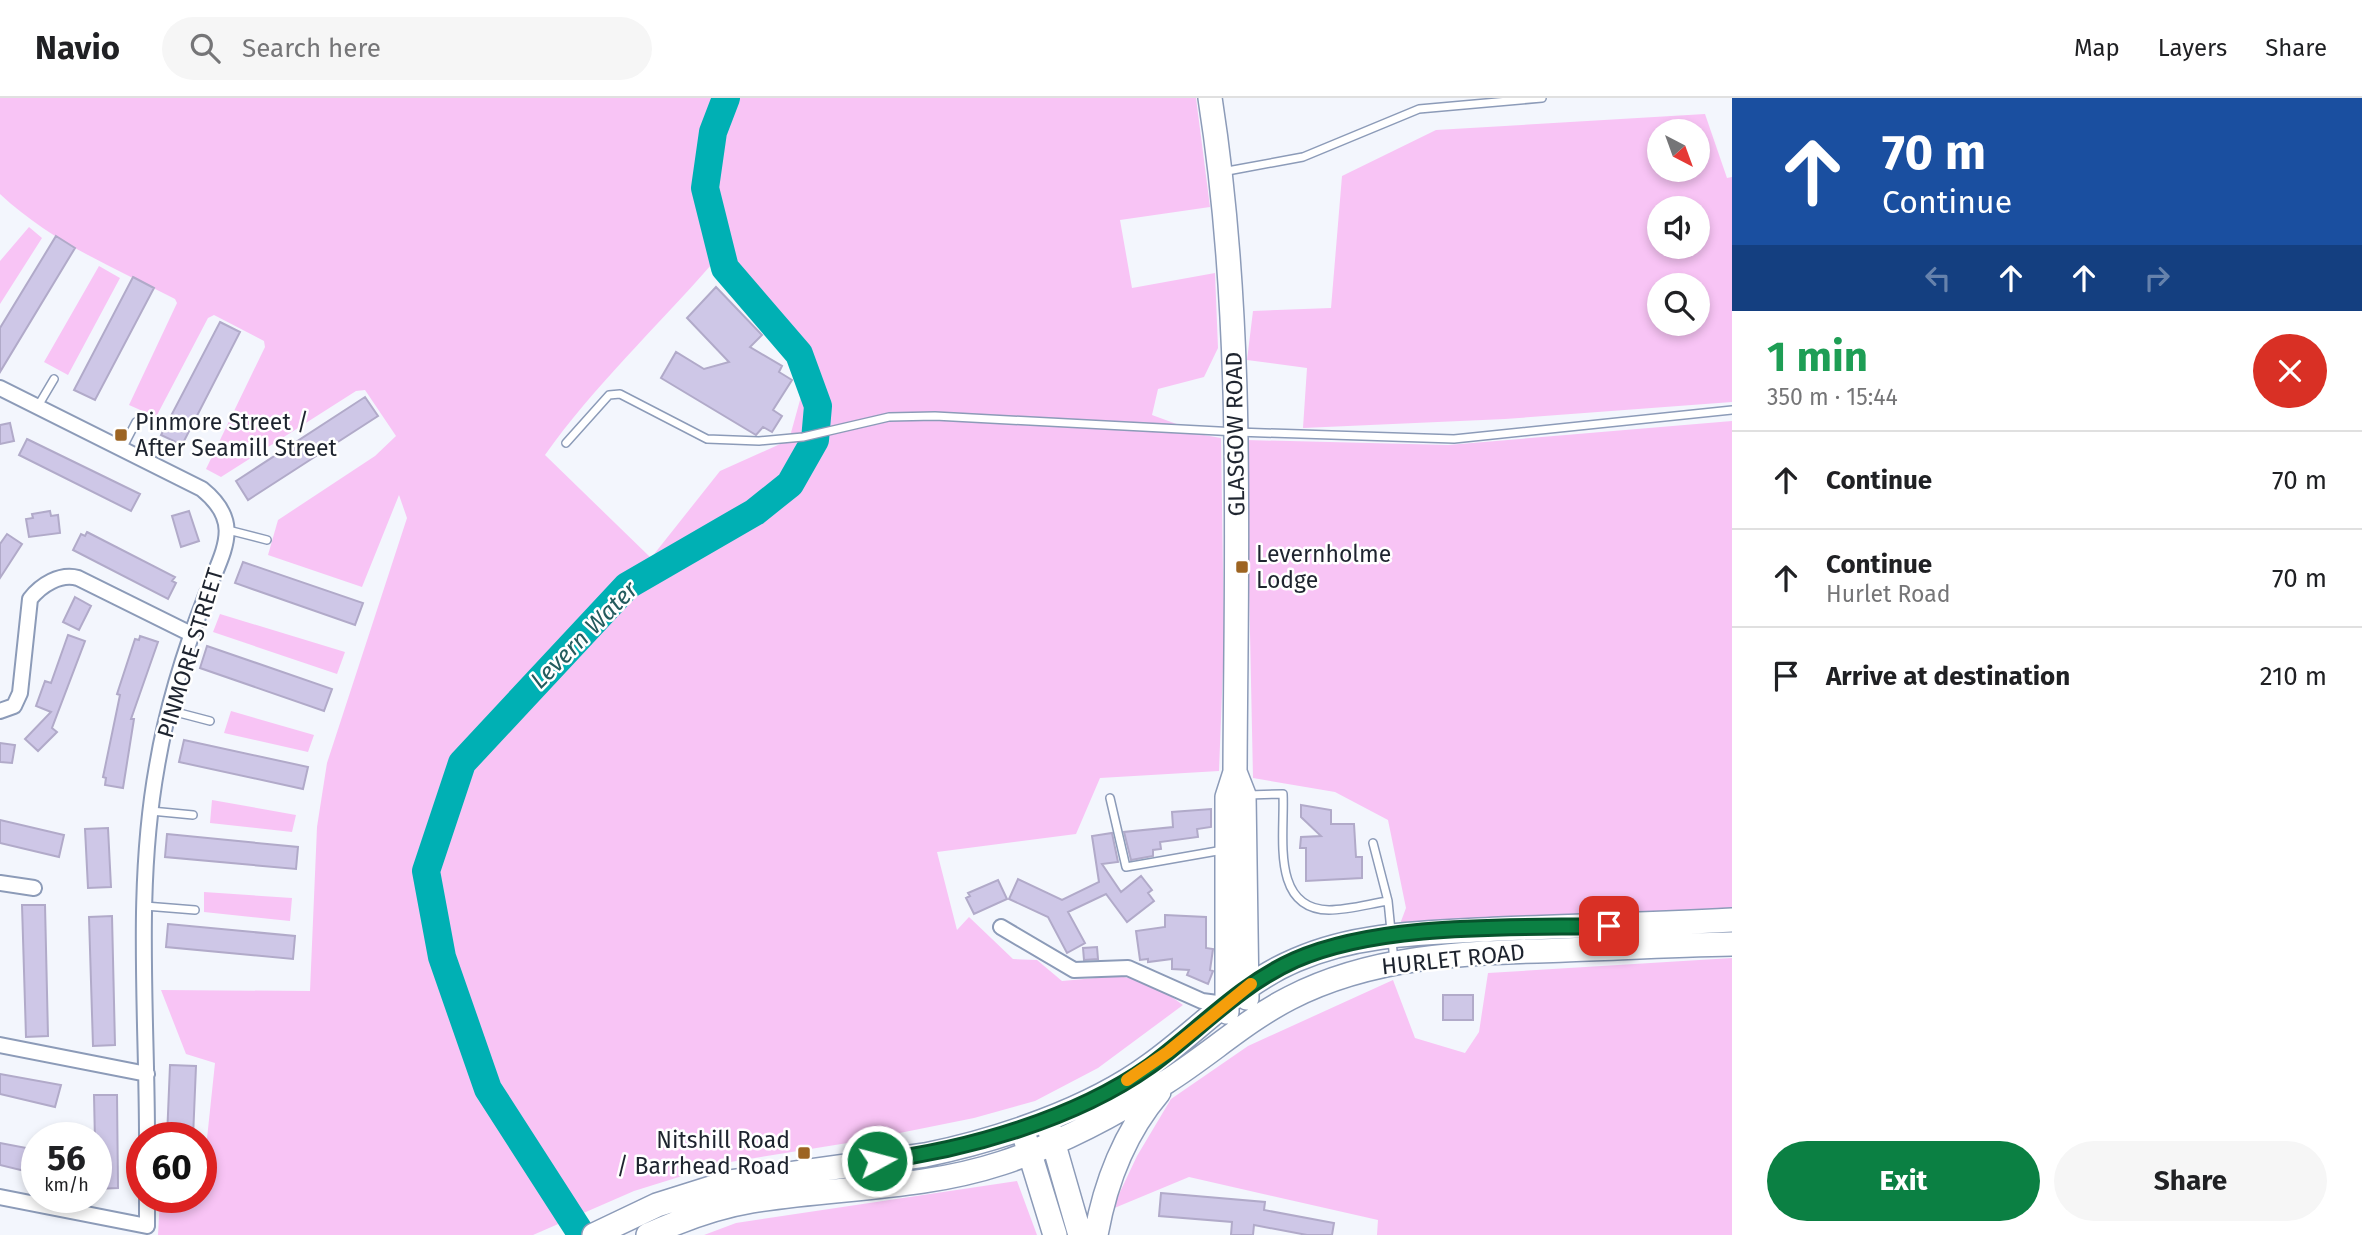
<!DOCTYPE html>
<meta charset="utf-8">
<style>
:root{--surface:#fff;--page:#f6f6f6;--text:#202124;--muted:#757577;--line:#e0e0e0;--accent:#0b8043}
body{margin:0;font-family:"Fira Sans",sans-serif;background:var(--page);color:var(--text);height:100vh;display:flex;flex-direction:column;font-size:26px;white-space:nowrap}
*{box-sizing:border-box;margin:0}
p{font-size:23px;color:var(--muted)}
.icon{flex:none;width:38px;height:38px;fill:none;stroke:currentColor;stroke-width:2;stroke-linecap:round;stroke-linejoin:round}
.map{position:relative;flex:1;overflow:hidden}
.panel{display:flex;flex-direction:column;background:var(--surface);width:630px}
.panel>*{flex:none}
.banner{background:#1a4fa0;color:#fff;overflow:hidden}
.needle{width:46px;rotate:139deg}
.buttons{position:absolute;left:1647px;top:21px;display:grid;gap:14px}
.buttons a{display:grid;place-items:center;width:63px;height:63px;border-radius:50%;background:var(--surface);box-shadow:0 4px 10px #0003;font-size:35px}
.speed{position:absolute;left:21px;top:1024px;display:flex;gap:14px;font-size:35px;font-weight:700;text-align:center}
.speed>*{display:grid;place-content:center;width:91px;height:91px;border-radius:50%;background:var(--surface);box-shadow:0 4px 10px #0003;line-height:1}
.speed small{font-size:18px;font-weight:400}
.speed .limit{border:10px solid #d22;background:#fff;color:#111}
.pin{position:absolute;display:grid;place-items:center;width:60px;height:60px;color:#fff;margin:-30px;border-radius:14px;box-shadow:0 4px 10px #0006}
.me{position:absolute;width:77px;margin:-38px;rotate:83deg;stroke-linejoin:round;filter:drop-shadow(0 0 5px #0008)}
.turn{display:flex;align-items:center;gap:24px;height:147px;padding:0 35px;font-size:32px}
.turn .icon{width:91px;height:91px;stroke-width:2.5}
.turn b{display:block;font-size:49px;line-height:60px}
.lanes{display:flex;align-items:center;height:66px;padding:0 35px;background:#0003;justify-content:center;gap:35px;direction:ltr}
.lanes .off{opacity:.35}
.round{display:grid;place-items:center;flex:none;width:74px;height:74px;border-radius:37px;background:var(--page)}
.summary{display:flex;align-items:center;justify-content:space-between;height:119px;padding:0 35px}
h1{font-size:42px;font-weight:700;line-height:52px;color:#1e9e55}
.action{display:flex;gap:14px;margin-top:auto;padding:14px 35px}
.action a{flex:1;height:80px;border-radius:42px;background:var(--accent);color:#fff;font-size:28px;font-weight:700;line-height:80px;text-align:center}
.action a+a{background:var(--page);color:var(--text)}
ul{padding:0;list-style:none}
li{display:flex;align-items:center;gap:21px;height:98px;padding:0 35px;border-top:2px solid var(--line)}
li div{flex:1}
li b{display:block;font-size:26px}
li em{font-style:normal}
header{display:flex;align-items:center;gap:42px;box-sizing:border-box;height:98px;padding:0 35px;background:var(--surface);border-bottom:2px solid var(--line)}
header strong{font-size:33px}
nav{display:flex;gap:38px;margin-inline-start:auto;font-size:24px}
.search{width:490px;height:63px;background:var(--page);display:flex;align-items:center;gap:18px;box-sizing:border-box;padding:0 24px;border-radius:38px;color:var(--muted);font-size:26px}
main{display:flex;flex:1;min-height:0}
.map>svg:first-child{display:block}
.green{fill:#f8c4f5;fill-rule:evenodd}
.lines{fill:none;stroke-linecap:round;stroke-linejoin:round}
.river{stroke:#00b0b4;stroke-width:28}
.building{fill:#cec7e7;stroke:#b1aac9;stroke-width:2}
.service-casing{stroke:#8c9bb8;stroke-width:10}
.minor-casing{stroke:#8c9bb8;stroke-width:18}
.primary-casing{stroke:#8c9bb8;stroke-width:26}
.service{stroke:#fff;stroke-width:7}
.minor{stroke:#fff;stroke-width:14}
.primary{stroke:#fff;stroke-width:23}
.route-casing{stroke:#07532c;stroke-width:18}
.route{stroke:#0b8043;stroke-width:12}
.slow{stroke:#f59e0b;stroke-width:12}
.poi-dot{fill:#9d6422;stroke:#fff;stroke-width:2.5}
.labels{text-anchor:middle;dominant-baseline:central;stroke-width:5;stroke-linejoin:round;paint-order:stroke}
.poi-label{font-size:23px;fill:#1e242f;stroke:#fff;text-anchor:start}
.street-label{font-size:23px;fill:#1e242f;stroke:#fff}
.water-label{font-size:24px;font-style:italic;fill:#235c5e;stroke:#fff}
</style>
<header>
<strong>Navio</strong>
<div class="search"><svg class="icon" aria-label="search" viewBox="0 0 24 24"><circle cx="10" cy="10" r="6"/><path d="M15 15l6 6"/></svg>Search here</div>
<nav><a>Map</a><a>Layers</a><a>Share</a></nav>
</header>
<main>
<div class="map">
<svg width="1732" height="1137" viewBox="0 0 1732 1137">
<rect width="100%" height="100%" fill="#f3f6fd"/>
<path class="green" d="M0,0H1196L1210,109L1120,122L1132,190L1215,175L1218,250L1204,279L1158,291L1152,317L1182,328L1181,333L1221,340L1224,543L1219,673L1100,680L1076,736L937,754L957,832L969,819L1013,861L1037,862L1062,883L1118,878L1151,884L1183,907L1098,970L1035,1003L974,1020L860,1043L724,1065L634,1093L533,1137H158L160,1099H201V1050H206L215,965L186,956L161,892L310,893L317,729L327,665L407,420L399,397L362,489L268,457L278,422L375,358L396,338L365,292L356,293L221,379L206,371L265,249L264,243L214,217L208,220L156,319L129,307L177,205L175,201C114,170 50,143 0,96ZM711,167L805,284L789,342L720,373L651,460L545,357C594,288 656,230 711,167Z
M1705,16L1727,80L1732,79V304L1505,321L1303,330L1307,270L1247,262L1253,213L1331,210L1342,78L1436,32ZM1659,33H1698V72H1659ZM1659,110H1698V149H1659ZM1659,187H1698V226H1659Z
M29,129L42,140L0,206V163Z
M99,168L120,180L68,277L44,264Z
M1732,323V815L1400,826L1406,810L1388,722L1335,694L1253,680L1246,342L1448,347Z
M220,516L345,554L337,576L213,534Z
M231,613L314,637L308,654L224,635Z
M212,702L296,717L292,734L210,725Z
M204,794L292,800L290,823L204,814Z
M1732,860V1137H1377L1378,1122L1189,1079L1112,1111L1137,1058L1171,1001L1248,948L1393,882L1415,940L1465,955L1479,934L1488,875Z
M1017,1083L1037,1137H704L736,1125Z"/>
<g class="lines">
<path class="river" d="M580,1134L488,991L442,859L426,773L462,665L627,488L755,414L790,386L815,342L818,308L799,256L725,170L705,90L713,34L726,0"/>
</g>
<path class="building" d="M56,138L75,150L0,274V230Z
M133,179L154,190L95,302L74,292Z
M716,189L762,237L750,249L782,268L779,274L792,282L773,312L782,318L772,334L763,329L756,337L661,280L676,254L704,271L729,264L687,220Z
M220,224L240,234L182,347L161,337Z
M365,299L378,318L248,402L236,383Z
M10,325L14,343L0,346V327Z
M27,341L140,396L131,413L19,357Z
M50,413L51,418L58,417L60,435L29,439L26,421L33,420L32,416Z
M189,413L199,443L181,449L172,418Z
M87,434L175,479L172,483L176,485L168,501L73,452L81,436L85,438Z
M7,436L22,446L0,480V446Z
M243,464L363,505L355,527L235,485Z
M75,499L91,508L79,532L63,524Z
M68,537L85,543L52,630L57,634L38,653L25,641L51,614L36,608L45,583L51,585Z
M140,538L158,544L131,621H134L123,690L105,687L106,680L103,679L120,597L117,596L135,541L139,542Z
M207,548L332,591L324,613L200,570Z
M184,642L308,669L303,691L179,664Z
M0,645L15,647L12,665L0,664Z
M1301,707L1331,712V726H1354L1356,759H1362V780L1306,783V750H1300L1301,739L1321,738L1301,719Z
M1211,711V729L1197,731L1198,739L1160,744L1161,751L1153,752V758L1131,762L1124,734L1173,729L1172,714Z
M0,722L64,737L59,759L0,745Z
M108,730L111,789L88,790L85,731Z
M1112,735L1118,764L1102,766L1121,794L1141,778L1152,792L1148,795L1154,803L1127,824L1106,796L1068,814L1085,845L1067,855L1048,819L1009,801L1018,781L1062,802L1099,784L1092,738Z
M167,736L298,749L296,771L165,759Z
M998,782L1007,801L974,816L966,800L970,798L968,795Z
M22,807H45L48,938L26,939Z
M1165,817L1206,819V850L1213,851L1210,872L1213,873L1208,886L1187,877L1189,872L1172,871V861L1148,864V861L1140,862L1136,833L1165,829Z
M112,818L115,947L93,948L89,819Z
M168,826L295,838L293,861L166,849Z
M1097,849L1098,861L1084,862L1083,850Z
M1443,897H1473V922H1443Z
M170,967L196,968L193,1040H167Z
M0,976L61,987L55,1009L0,996Z
M94,997H117L118,1090L96,1091Z
M0,1045L37,1052V1076L0,1067Z
M1161,1095L1265,1104L1264,1112L1334,1125L1332,1137H1307L1254,1127L1253,1137H1231L1232,1124L1159,1118Z"/>
<g class="lines">
<g class="service-casing">
<path id="service" d="M1222,74L1303,59L1419,11L1542,0
M38,308L54,281
M566,345L609,297L620,296L707,341L759,343L803,339L889,319L935,318L1237,334L1454,341L1732,312
M122,351L136,324
M228,432L267,442
M168,612L210,623
M1248,697L1283,696C1285,736 1270,811 1329,812C1348,812 1369,806 1388,803
M1110,700L1126,769L1223,752
M151,713L193,717
M1373,745L1388,803L1394,863
M145,808L195,812"/>
</g>
<g class="minor-casing">
<path id="minor" d="M0,290L202,391C244,425 223,452 207,495C185,551 167,608 157,668C135,790 147,916 147,1040
M0,613L14,608L20,595L30,501C41,487 60,475 78,480L191,536
M0,785L34,790
M1001,829L1074,872L1128,870L1202,903L1225,906
M0,947L147,976
M0,1099L147,1128V1099"/>
</g>
<g class="primary-casing">
<path id="primary" d="M1210,0C1245,223 1236,449 1235,674L1227,699V914
M1235,674L1244,697L1247,900
M1050,1033L1080,1137
M1026,1043L1055,1137
M594,1137L657,1107L730,1084L925,1057C998,1042 1089,1012 1150,967C1199,932 1239,886 1296,862C1360,834 1429,835 1499,831C1577,828 1654,826 1732,822
M648,1137C681,1122 716,1109 752,1103C835,1089 920,1092 1002,1065C1062,1045 1113,1018 1166,984C1209,957 1245,923 1290,900C1376,856 1470,855 1565,852C1621,850 1676,847 1732,846
M1096,1137C1105,1086 1125,1034 1159,994"/>
</g>
<use href="#service" class="service"/>
<use href="#minor" class="minor"/>
<use href="#primary" class="primary"/>
</g>
<g class="lines">
<g class="route-casing">
<path id="route" d="M877,1063C967,1052 1075,1021 1150,968C1199,932 1239,887 1295,862C1382,824 1513,830 1609,828"/>
</g>
<use href="#route" class="route"/>
<path class="slow" d="M1127,982L1168,954L1251,886"/>
</g>
<g class="poi-dot">
<rect x="114" y="330" width="14" height="14" rx="3.5"/>
<rect x="1235" y="462" width="14" height="14" rx="3.5"/>
<rect x="797" y="1048" width="14" height="14" rx="3.5"/>
</g>
<g class="labels">
<g class="poi-label">
<text x="135" y="324">Pinmore Street /<tspan x="135" dy="26">After Seamill Street</tspan></text>
<text x="1256" y="456">Levernholme<tspan x="1256" dy="26">Lodge</tspan></text>
<text x="790" y="1042" text-anchor="end">Nitshill Road<tspan x="790" dy="26">/ Barrhead Road</tspan></text>
</g>
<g class="street-label">
<text transform="translate(1235 336) rotate(-91)">GLASGOW ROAD</text>
<text transform="translate(190 555) rotate(-73)">PINMORE STREET</text>
<text transform="translate(1453 861) rotate(-6)">HURLET ROAD</text>
</g>
<g class="water-label">
<text transform="translate(584 537) rotate(-45)">Levern Water</text>
</g>
</g>
</svg>
<div class="buttons">
<a><svg class="needle" viewBox="-14 -14 28 28"><path d="M0-13l5 13h-10z" fill="#e53935"/><path d="M0 13l5-13h-10z" fill="#757577"/></svg></a>
<a><svg class="icon" aria-label="sound" viewBox="0 0 24 24"><path d="M4 9h4l5-4v14l-5-4H4zM17 9q2 3 0 6"/></svg></a>
<a><svg class="icon" aria-label="search" viewBox="0 0 24 24"><circle cx="10" cy="10" r="6"/><path d="M15 15l6 6"/></svg></a>
</div>
<div class="speed"><div>56<small>km/h</small></div><div class="limit">60</div></div>
<div class="pin" style="left:1609px;top:828px;background:#d93025"><svg class="icon" aria-label="arrive" viewBox="0 0 24 24"><path d="M6 21V4h12l-3 4 3 4H6"/></svg></div>
<svg class="me" style="left:877px;top:1063px" viewBox="-20 -20 40 40"><circle r="17" fill="#0b8043" stroke="#fff" stroke-width="3"/><path d="M0-11L8 9 0 5-8 9z" fill="#fff"/></svg>
</div>
<section class="panel">
<div class="banner">
<div class="turn"><svg class="icon" aria-label="ahead" viewBox="0 0 24 24"><path d="M12 20V5M6 11l6-6 6 6"/></svg><div><b>70 m</b>Continue</div></div>
<div class="lanes"><svg class="icon off" aria-label="left" viewBox="0 0 24 24"><path d="M17 20v-9H6M10 6l-5 5 5 5"/></svg><svg class="icon" aria-label="ahead" viewBox="0 0 24 24"><path d="M12 20V5M6 11l6-6 6 6"/></svg><svg class="icon" aria-label="ahead" viewBox="0 0 24 24"><path d="M12 20V5M6 11l6-6 6 6"/></svg><svg class="icon off" aria-label="right" viewBox="0 0 24 24"><path d="M7 20v-9h11M14 6l5 5-5 5"/></svg></div>
</div>
<div class="summary"><div><h1>1 min</h1><p>350 m · 15:44</p></div><a class="round" style="background:#d93025;color:#fff"><svg class="icon" aria-label="close" viewBox="0 0 24 24"><path d="M6 6l12 12M18 6L6 18"/></svg></a></div>
<ul>
<li><svg class="icon" aria-label="ahead" viewBox="0 0 24 24"><path d="M12 20V5M6 11l6-6 6 6"/></svg><div><b>Continue</b></div><em>70 m</em></li>
<li><svg class="icon" aria-label="ahead" viewBox="0 0 24 24"><path d="M12 20V5M6 11l6-6 6 6"/></svg><div><b>Continue</b><p>Hurlet Road</p></div><em>70 m</em></li>
<li><svg class="icon" aria-label="arrive" viewBox="0 0 24 24"><path d="M6 21V4h12l-3 4 3 4H6"/></svg><div><b>Arrive at destination</b></div><em>210 m</em></li>
</ul>
<div class="action"><a>Exit</a><a>Share</a></div>
</section>
</main>
